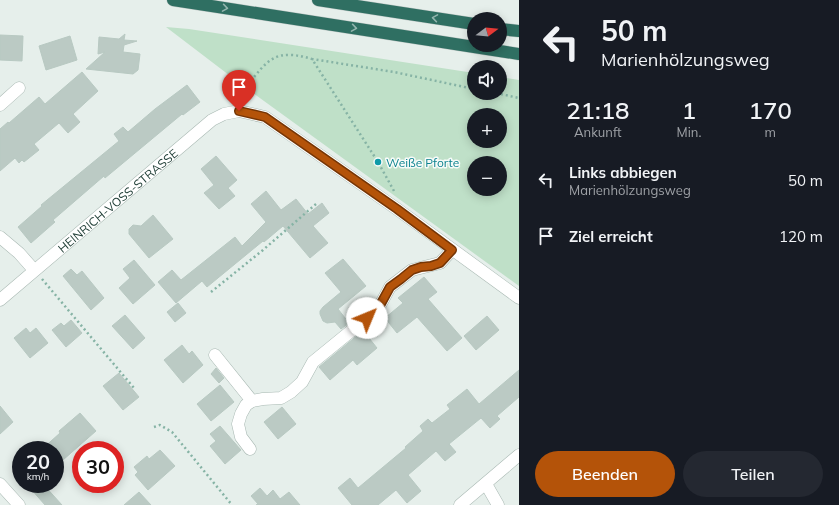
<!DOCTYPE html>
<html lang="de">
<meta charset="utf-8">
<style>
:root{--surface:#171b24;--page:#242831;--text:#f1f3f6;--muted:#9ea1a6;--accent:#b45309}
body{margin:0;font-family:Mulish,sans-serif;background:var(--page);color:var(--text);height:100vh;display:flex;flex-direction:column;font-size:15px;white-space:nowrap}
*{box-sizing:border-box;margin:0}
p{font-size:13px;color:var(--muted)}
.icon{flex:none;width:22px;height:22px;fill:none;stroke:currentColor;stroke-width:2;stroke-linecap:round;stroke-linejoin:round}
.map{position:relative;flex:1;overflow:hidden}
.details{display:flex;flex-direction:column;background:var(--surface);width:320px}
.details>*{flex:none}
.top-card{background:#171b24;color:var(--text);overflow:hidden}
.needle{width:26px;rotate:74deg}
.buttons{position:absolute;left:467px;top:12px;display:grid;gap:8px}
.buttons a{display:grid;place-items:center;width:40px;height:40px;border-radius:50%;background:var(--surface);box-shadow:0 2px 10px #0003;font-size:20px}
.speed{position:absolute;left:12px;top:441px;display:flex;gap:8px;font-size:20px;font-weight:700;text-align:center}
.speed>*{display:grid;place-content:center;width:52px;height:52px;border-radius:50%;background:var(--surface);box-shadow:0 2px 10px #0003;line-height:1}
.speed small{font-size:10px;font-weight:400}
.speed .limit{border:6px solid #d22;background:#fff;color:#111}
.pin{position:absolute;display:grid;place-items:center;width:34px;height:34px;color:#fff;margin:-41px -17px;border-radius:50% 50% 50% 0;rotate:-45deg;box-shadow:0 0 4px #0007}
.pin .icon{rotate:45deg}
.me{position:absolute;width:44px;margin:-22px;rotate:45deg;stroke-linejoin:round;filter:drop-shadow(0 0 3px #0008)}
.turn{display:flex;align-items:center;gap:14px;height:84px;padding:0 16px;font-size:18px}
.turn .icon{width:52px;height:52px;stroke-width:2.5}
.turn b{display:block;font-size:28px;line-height:34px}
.eta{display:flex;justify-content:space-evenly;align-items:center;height:68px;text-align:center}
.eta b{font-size:24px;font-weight:600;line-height:28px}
.button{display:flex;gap:8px;margin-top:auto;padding:8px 16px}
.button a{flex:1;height:46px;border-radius:24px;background:var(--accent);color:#fff;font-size:16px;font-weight:600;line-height:46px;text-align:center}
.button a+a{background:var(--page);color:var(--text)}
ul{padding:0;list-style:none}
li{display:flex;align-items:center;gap:12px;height:56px;padding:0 16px}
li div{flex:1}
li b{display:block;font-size:15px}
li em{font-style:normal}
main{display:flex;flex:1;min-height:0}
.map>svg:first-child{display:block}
.green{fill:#bfe0c8;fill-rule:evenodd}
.building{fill:#bbcac4;stroke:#b8c9c2}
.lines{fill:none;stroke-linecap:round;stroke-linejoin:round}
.street-casing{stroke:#a8b8b2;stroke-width:13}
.highway-casing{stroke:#c2cac8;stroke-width:13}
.path{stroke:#86b3a5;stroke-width:2.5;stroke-dasharray:2 3;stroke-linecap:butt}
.street{stroke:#fff;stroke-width:12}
.highway{stroke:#2f6f62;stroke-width:12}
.oneway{stroke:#93b5ae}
.route-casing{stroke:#753606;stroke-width:10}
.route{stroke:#b45309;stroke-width:7}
.culture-dot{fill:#0f9aa8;stroke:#f7fbf9;stroke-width:1.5}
.labels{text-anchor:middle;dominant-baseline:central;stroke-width:3;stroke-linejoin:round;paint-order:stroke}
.culture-label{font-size:12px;fill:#0d838f;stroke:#f7fbf9;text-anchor:start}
.street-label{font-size:12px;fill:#24423a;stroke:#f7fbf9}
</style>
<main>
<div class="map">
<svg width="519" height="505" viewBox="0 0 519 505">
<rect width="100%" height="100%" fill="#e6efeb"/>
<path class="green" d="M166,27L189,29L474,73V93H500V77L519,80V286L246,88ZM474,115H500V141H474ZM474,163H500V189H474Z"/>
<path class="building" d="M125,34L124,40L137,41L124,45L123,52L140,54L138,70L133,74L86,69L105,52L98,54L99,37L119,39Z
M0,35L23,36L22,61L0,60Z
M70,36L77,60L46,70L39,46Z
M82,72L98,91L73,114L80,122L68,133L59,123L34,144L39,150L24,162L22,160L19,163L15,158L0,171V129L8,122L9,123L39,97L45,104Z
M187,85L200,102L183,115L182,114L105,178L104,176L53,220L55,222L31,243L18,227L42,206L41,205L119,141L114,134L123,127L128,132L155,109Z
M216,156L237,180L228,188L235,196L219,209L204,193L214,185L201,169Z
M266,191L281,210L296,199L308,214L322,203L329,213L313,226L328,243L310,258L283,226L264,242L263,241L207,287L202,281L176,303L158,282L172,270L181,280L235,237L242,246L266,222L251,204Z
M153,215L173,239L149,258L129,234V229L133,225L141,226Z
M343,259L366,286L338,309L349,323L341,329L335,322L327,323L323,321L320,314V311L323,307L341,292L325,273Z
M134,260L155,285L133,304L119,288L130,278L123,269Z
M71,269L77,275L82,271L104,298L91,310L63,276Z
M424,277L437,292L428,299L462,338L447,351L417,317L397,333L385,318L403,303L398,298Z
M178,303L186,313L175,322L167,312Z
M125,315L145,338L133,349L112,326Z
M487,316L499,330L476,350L464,336Z
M71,320L82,333L66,347L52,330L61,323L64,326Z
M26,328L30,333L36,328L48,343L30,358L14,338Z
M365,333L377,348L357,365L353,360L330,380L319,367L359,334L361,337Z
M182,345L189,354L192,351L203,365L183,383L164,360Z
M216,368L224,378L219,383L211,374Z
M519,370V397L497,416L500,419L490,428L481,418L449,444L456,452L445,461L436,451L408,475L421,491L407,503L396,490L378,505H352L338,488L350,478L358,488L406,448L405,447L423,431L420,426L428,419L432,423L450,409L447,405L467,389L479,404Z
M119,373L139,397L123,410L103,386Z
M220,385L234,402L211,421L197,404Z
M0,406L13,422L0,434Z
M282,407L296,424L278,439L264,422Z
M80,413L96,431L55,467V450H41L60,433L59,431Z
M220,426L241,450L225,464L210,446L216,441L210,434Z
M160,450L175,466L148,490L135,475L138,472L134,467L147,456L149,459Z
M36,484H43L62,505H45L31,489Z
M260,488L267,496L273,490L280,499L289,492L300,505H256L258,504L251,496Z
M139,492L151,505H124Z"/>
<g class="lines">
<g class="street-casing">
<g id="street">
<path d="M0,105L19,88"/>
<path d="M0,237L19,253L34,270"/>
<path id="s1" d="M0,300L212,120L224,114L239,111L265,117L397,209L519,298"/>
<path d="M215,355L252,401"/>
<path d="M250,449L241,437L238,424L241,414L246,405L252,401L263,399L281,398L291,392L302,382L313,362L378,309L390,287L412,270L440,263L452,250"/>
<path d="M0,484L19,505"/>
<path d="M486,484L498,505"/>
<path d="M460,505L519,455"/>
</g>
</g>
<g class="highway-casing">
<path id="highway" d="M173,0L519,54
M318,0L474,24
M500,29L519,31"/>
</g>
<path class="path" d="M496,93L519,98
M238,96C255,80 265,53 290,55C298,55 305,57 312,59
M394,191L378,162L312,59L394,72L474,89
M42,279L134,388
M211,292L263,250L316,204
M154,427L160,425L172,432L232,505"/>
<use href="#street" class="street"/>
<use href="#highway" class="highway"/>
</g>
<defs><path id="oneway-chevron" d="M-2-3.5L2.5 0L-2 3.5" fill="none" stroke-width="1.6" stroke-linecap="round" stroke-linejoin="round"/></defs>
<g class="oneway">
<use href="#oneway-chevron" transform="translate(225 8) rotate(9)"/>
<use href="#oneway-chevron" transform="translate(435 18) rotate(-171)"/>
<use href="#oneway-chevron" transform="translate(354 28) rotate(9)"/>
</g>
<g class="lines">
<g class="route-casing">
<path id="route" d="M239,111L265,117L397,209L452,250L440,263L431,266L421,267L412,270L401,279L390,287L378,309L367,318"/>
</g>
<use href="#route" class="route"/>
</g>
<circle class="culture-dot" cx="378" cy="162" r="4"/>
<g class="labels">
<g class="culture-label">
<text x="386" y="162">Weiße Pforte</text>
</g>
<g class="street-label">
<text stroke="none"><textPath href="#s1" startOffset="154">HEINRICH-VOSS-STRASSE</textPath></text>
</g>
</g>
</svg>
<div class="buttons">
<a><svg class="needle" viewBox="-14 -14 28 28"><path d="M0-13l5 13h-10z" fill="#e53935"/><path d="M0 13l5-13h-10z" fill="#9ea1a6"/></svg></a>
<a><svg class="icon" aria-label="sound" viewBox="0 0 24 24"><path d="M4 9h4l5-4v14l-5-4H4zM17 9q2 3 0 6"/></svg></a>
<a>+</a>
<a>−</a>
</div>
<div class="speed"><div>20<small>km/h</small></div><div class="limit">30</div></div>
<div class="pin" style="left:239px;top:111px;background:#d93025"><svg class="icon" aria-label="arrive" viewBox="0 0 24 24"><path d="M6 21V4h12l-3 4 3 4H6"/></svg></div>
<svg class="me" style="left:367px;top:318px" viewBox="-20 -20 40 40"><circle r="19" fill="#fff"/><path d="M0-13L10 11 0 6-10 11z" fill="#b45309"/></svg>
</div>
<section class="details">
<div class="top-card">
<div class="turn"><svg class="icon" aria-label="left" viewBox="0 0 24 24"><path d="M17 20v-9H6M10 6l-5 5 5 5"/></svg><div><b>50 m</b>Marienhölzungsweg</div></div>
</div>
<div class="eta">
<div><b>21:18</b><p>Ankunft</p></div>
<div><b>1</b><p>Min.</p></div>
<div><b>170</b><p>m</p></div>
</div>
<ul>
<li><svg class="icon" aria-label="left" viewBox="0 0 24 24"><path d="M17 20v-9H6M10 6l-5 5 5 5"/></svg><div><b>Links abbiegen</b><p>Marienhölzungsweg</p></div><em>50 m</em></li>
<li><svg class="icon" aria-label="arrive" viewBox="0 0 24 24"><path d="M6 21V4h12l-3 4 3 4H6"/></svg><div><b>Ziel erreicht</b></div><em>120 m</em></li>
</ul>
<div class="button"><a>Beenden</a><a>Teilen</a></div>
</section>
</main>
